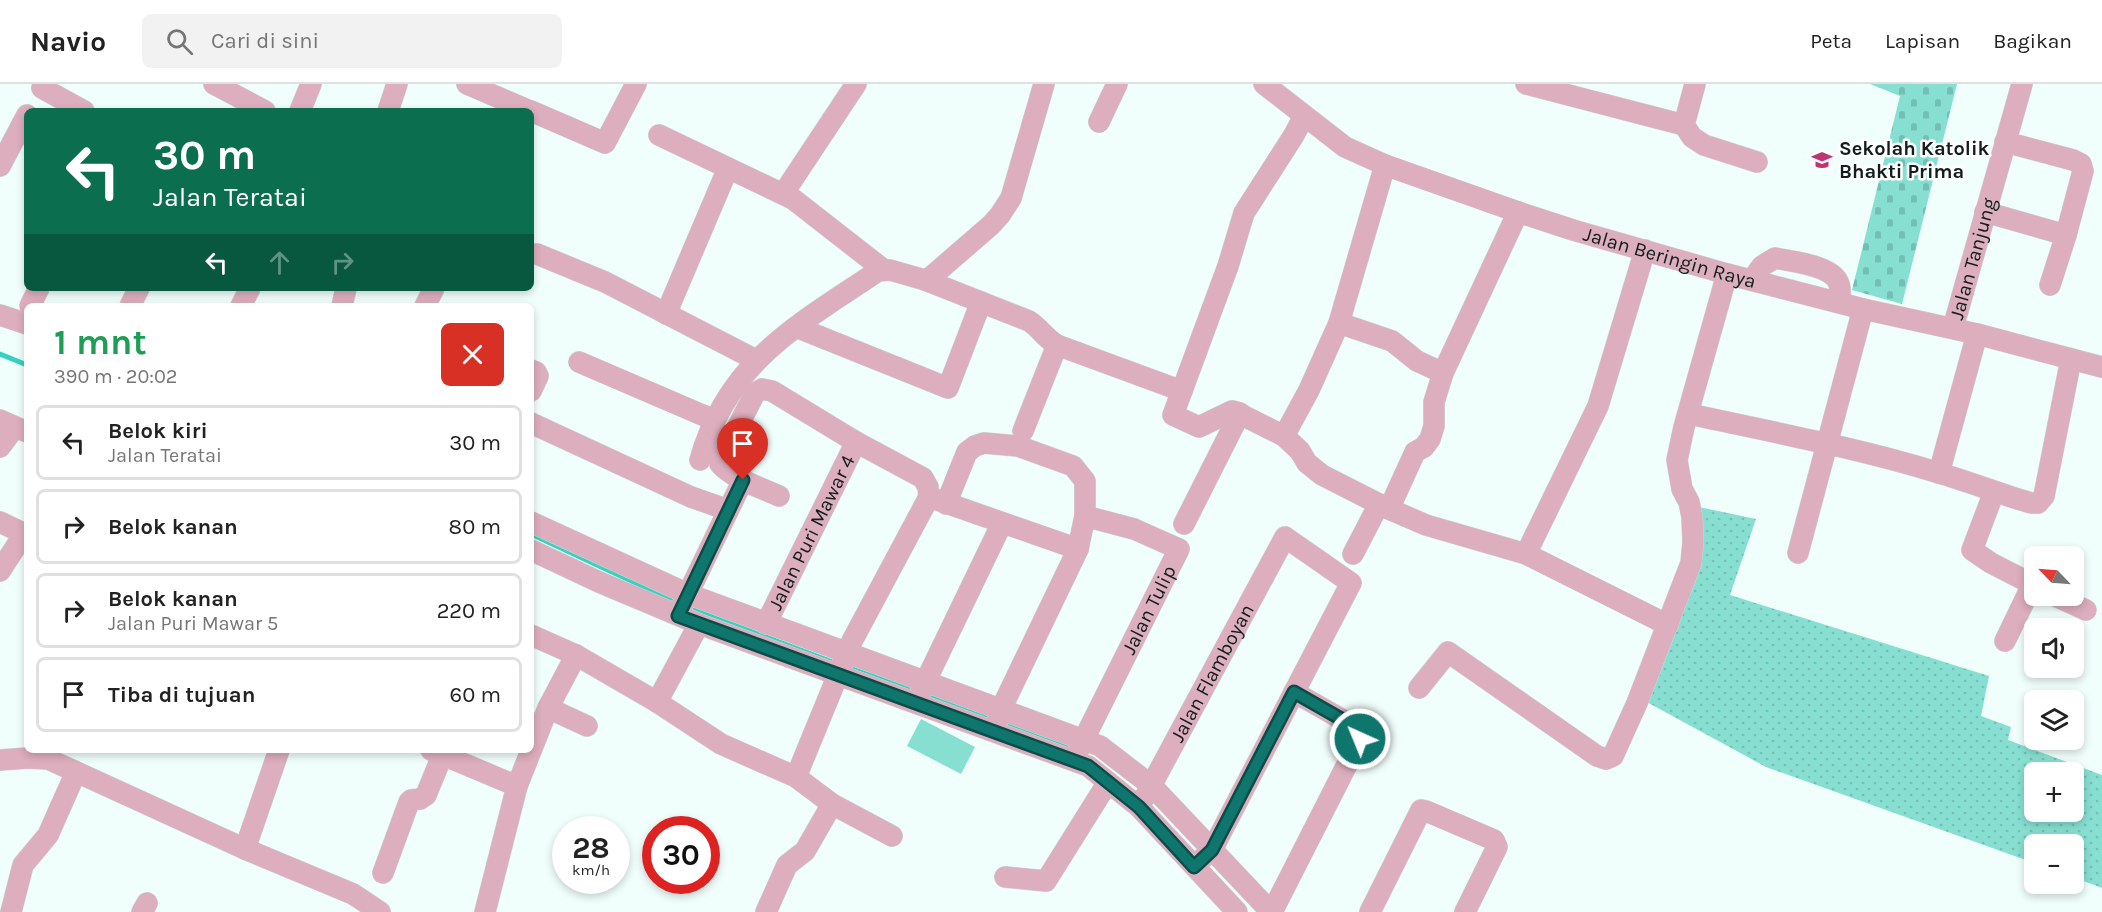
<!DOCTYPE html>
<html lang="id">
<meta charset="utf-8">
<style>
:root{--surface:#fff;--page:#f2f2f2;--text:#222;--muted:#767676;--line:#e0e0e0}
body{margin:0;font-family:Karla,sans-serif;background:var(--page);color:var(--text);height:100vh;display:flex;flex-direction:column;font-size:22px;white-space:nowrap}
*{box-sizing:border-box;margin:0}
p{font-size:20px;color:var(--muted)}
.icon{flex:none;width:33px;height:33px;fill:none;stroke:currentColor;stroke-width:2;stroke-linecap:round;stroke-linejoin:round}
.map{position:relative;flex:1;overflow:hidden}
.panel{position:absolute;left:24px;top:219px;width:510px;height:450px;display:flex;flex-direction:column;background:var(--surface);border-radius:9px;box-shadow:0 3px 9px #0003}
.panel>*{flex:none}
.guide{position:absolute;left:24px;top:24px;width:510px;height:183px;border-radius:9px;box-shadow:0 3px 9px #0003;background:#0b6e4f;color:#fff;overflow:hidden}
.needle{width:39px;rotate:295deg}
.controls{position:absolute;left:2024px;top:462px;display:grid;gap:12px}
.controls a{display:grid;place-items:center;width:60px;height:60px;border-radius:9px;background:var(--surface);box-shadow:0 3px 9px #0003;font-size:30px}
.speed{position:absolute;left:552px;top:732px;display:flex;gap:12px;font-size:30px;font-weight:700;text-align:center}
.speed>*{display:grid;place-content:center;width:78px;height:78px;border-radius:50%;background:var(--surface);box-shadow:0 3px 9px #0003;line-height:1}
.speed small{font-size:15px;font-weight:400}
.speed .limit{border:9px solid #d22;background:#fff;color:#111}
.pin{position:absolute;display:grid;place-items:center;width:51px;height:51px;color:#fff;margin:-62px -26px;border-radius:50% 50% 50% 0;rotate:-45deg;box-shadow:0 0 6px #0007}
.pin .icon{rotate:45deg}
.me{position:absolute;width:66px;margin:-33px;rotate:316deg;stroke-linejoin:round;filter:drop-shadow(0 0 4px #0008)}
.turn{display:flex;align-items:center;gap:21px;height:126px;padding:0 30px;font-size:27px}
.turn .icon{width:78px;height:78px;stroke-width:2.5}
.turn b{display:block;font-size:42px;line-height:51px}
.lanes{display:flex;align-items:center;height:57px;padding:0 30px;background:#0003;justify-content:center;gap:30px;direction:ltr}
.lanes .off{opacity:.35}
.round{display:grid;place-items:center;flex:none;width:63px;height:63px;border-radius:9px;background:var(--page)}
.overview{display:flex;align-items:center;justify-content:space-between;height:102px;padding:0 30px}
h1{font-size:36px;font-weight:700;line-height:45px;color:#1e9e55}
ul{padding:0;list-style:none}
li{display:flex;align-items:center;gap:18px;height:75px;margin:0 12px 9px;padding:0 18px;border:3px solid var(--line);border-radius:9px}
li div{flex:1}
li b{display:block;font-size:22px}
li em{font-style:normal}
header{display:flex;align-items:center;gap:36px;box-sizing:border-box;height:84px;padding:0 30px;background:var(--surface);border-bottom:2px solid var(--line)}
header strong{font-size:28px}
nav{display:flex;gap:33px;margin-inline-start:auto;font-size:21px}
.search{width:420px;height:54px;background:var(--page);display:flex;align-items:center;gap:15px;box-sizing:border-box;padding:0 21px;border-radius:9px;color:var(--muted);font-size:22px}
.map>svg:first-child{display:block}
.grass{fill:url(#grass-dots);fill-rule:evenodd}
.cemetery{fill:url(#cemetery-stones)}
.garden{fill:#87dfd1}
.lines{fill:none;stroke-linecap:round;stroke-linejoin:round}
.stream{stroke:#34d2bf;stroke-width:5}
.minor-casing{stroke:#ccdad8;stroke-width:22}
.minor{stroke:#ddaebd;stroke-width:21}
.route-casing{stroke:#0a4d48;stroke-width:15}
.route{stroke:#0f766e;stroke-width:10}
.labels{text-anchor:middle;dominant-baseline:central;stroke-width:5;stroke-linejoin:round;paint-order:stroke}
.poi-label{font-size:20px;font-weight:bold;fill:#111e1c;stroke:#fff;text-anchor:start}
.street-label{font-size:20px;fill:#111e1c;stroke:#fff}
</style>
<header>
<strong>Navio</strong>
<div class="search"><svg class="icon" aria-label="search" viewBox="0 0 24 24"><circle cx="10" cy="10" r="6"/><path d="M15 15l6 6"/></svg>Cari di sini</div>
<nav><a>Peta</a><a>Lapisan</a><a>Bagikan</a></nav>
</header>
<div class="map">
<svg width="2102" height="828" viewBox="0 0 2102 828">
<defs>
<pattern id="grass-dots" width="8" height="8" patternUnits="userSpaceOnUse" patternTransform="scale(1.5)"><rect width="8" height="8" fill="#87dfd1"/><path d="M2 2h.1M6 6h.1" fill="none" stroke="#74bfb3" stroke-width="1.8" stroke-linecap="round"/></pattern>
<pattern id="cemetery-stones" width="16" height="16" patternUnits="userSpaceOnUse" patternTransform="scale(1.5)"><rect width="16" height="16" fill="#87dfd1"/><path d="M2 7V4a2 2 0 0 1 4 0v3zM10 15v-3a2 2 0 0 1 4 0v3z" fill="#74bfb3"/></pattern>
</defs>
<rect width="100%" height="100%" fill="#f0fefc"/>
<path class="grass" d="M1694,422L1756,435L1730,511L1989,592L1981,632L2011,643L2008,656L2102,691V804L2073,793V760H2034V779L1766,683L1643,616L1691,488ZM2034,688H2073V728H2034Z"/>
<path class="cemetery" d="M1870,0H1957L1902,220L1852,206L1900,12Z"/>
<path class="garden" d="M921,635L975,663L961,690L907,662Z"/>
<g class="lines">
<path class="stream" d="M0,270L27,281
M531,450L678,519
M687,523L838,580
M847,583L915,607
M924,610L994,635
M1003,638L1075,665"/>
<g class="minor-casing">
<g id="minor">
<path d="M214,0L265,27"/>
<path d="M467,0L530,27"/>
<path id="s1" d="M1264,0L1345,63L1385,81L1518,128L1573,146L1727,190L1863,225L1977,250L2102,283"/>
<path d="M1526,0L1684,41L1692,53L1704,61L1757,78"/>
<path d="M42,4L84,27"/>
<path d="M300,27L311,0"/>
<path d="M388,27L397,0"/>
<path d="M531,27L605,59L636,0"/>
<path d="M1304,32L1294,51L1244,129L1228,182L1173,331L1199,343L1232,327L1236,328L1284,352L1300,367L1307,379L1322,391L1389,425L1426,441L1526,470L1668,541"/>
<path d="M1099,38L1117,0"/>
<path d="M1684,41L1695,0"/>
<path d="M659,51L793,115L884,186"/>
<path d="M2005,58L2073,76L2081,80L2083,87L2066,151L2050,201"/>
<path d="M0,82L27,31"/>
<path d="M783,110L856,0"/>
<path d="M1985,128L2066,151"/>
<path d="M537,170L605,198L756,276"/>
<path d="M925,196L1029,237C1040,244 1045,254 1057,261L1182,307"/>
<path d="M1752,196L1762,182L1775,174C1793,178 1833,181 1839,200C1841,206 1840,213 1840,219"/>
<path d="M30,222L39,204"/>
<path d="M130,222L139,204"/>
<path d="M241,222L250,204"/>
<path d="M342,222L346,204"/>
<path d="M425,222L434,204"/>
<path d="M666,230L728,84"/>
<path d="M0,231L27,240"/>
<path d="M1339,239L1392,257L1417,277L1443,289"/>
<path d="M796,243L948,304L981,218"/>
<path id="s2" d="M1953,244L2022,0"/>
<path d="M579,278L714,336"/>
<path d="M531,286L536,288L538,292L531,307"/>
<path d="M1689,330C1772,348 1858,364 1939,389C1970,398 2000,410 2031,419H2038L2044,412L2071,275"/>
<path d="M0,336L27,348"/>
<path d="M531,339L691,413L728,426"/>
<path d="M1023,347L1057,261"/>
<path d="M1284,352L1309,306L1339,239L1385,81"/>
<path d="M0,363L15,343"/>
<path d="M700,376C728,277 798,241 878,187L890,186L925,196L931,193L991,141L1000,131L1011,114L1044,0"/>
<path d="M1939,389L1977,250"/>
<path d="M1994,408L1972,466L1991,479L2034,501"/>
<path d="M779,412C760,403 735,396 720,380L722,373L755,309L762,305L772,307L856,358L923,394L928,403L929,413L1078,465"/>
<path d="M946,420L967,368L975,362L984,359L1018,362L1073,382L1085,397V432L1078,465L1004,619L997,638"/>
<path d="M1389,425L1415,368L1424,363L1430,355L1434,342V318L1443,289L1518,128"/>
<path d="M0,438L27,451"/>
<path d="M531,438L688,510L1100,662L1152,702L1271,828"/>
<path d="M1184,440L1240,329"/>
<path d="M531,466L599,498L699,540L1088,682L1139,723L1237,828"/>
<path d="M1798,469L1863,225"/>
<path d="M1353,470L1379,420"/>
<path d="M1526,470L1598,322L1645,166"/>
<path d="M0,487L24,450"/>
<path d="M2055,512L2086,526"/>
<path d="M682,522L743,396"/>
<path id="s3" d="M766,540L856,358"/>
<path d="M531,551L576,571L657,618L721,660L796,693L832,720L892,752"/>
<path d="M2005,557L2032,501"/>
<path d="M1419,604L1448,568L1597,672L1606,675L1613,672L1637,619L1691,479L1693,458L1692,433L1689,418L1682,405L1677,376L1684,343L1727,190"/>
<path d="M920,609L1002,439"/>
<path d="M657,618L699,540"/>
<path d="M548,624L576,571"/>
<path d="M431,666L517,702"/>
<path id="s4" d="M1078,667L1179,465L1134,445L1085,432"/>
<path d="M0,676L28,674L48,675L245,765L353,810L380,828"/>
<path d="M796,693L851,559L929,413"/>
<path id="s5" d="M1145,713L1285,453L1351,499L1212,766L1203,774"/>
<path d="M245,765L279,666"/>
<path d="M383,789L409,718L411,716L420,715L426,711L442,672"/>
<path d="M1005,793L1046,797L1108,698"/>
<path d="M11,828L23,781L48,751L76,688"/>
<path d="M142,828L147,819"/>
<path d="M485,828L517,702L548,624L587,642"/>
<path d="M766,828L787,781L805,767L832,720"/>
<path d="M1272,828L1360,655L1357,644L1294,608"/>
<path d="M1370,828L1421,726L1426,727L1494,756L1497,763L1465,828"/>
</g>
</g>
<use href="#minor" class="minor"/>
</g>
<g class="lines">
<g class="route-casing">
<path id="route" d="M743,396L678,532L1088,682L1139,723L1194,783L1212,766L1294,608L1357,644L1360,655"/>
</g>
<use href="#route" class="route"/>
</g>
<defs>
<g id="school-bare" transform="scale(1.62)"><path d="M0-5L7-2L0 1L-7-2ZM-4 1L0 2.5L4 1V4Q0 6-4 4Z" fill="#be3572" stroke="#fff" stroke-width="2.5" paint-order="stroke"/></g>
</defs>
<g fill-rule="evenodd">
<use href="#school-bare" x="1822" y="76"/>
</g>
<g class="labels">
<g class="poi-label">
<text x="1839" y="64">Sekolah Katolik<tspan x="1839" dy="23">Bhakti Prima</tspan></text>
</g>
<g class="street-label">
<text stroke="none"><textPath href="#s1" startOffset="446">Jalan Beringin Raya</textPath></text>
<text stroke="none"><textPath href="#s2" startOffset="72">Jalan Tanjung</textPath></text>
<text stroke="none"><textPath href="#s3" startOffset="102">Jalan Puri Mawar 4</textPath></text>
<text stroke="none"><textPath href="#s4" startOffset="158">Jalan Tulip</textPath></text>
<text stroke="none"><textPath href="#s5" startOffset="141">Jalan Flamboyan</textPath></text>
</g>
</g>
</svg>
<div class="controls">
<a><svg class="needle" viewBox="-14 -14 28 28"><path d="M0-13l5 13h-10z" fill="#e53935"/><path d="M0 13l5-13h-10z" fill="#767676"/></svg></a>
<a><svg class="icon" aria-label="sound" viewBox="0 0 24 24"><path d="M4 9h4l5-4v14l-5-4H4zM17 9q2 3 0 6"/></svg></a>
<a><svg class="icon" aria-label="layers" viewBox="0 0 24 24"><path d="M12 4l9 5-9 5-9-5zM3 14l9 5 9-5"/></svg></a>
<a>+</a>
<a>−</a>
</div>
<div class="speed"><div>28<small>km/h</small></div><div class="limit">30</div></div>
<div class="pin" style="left:743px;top:396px;background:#d93025"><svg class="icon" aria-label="arrive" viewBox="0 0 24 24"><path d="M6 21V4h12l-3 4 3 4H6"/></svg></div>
<svg class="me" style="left:1360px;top:655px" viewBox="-20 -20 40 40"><circle r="17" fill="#0f766e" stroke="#fff" stroke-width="3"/><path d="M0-11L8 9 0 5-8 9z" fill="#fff"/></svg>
<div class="guide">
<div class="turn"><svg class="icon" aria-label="left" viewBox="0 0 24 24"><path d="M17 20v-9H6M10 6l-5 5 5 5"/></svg><div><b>30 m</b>Jalan Teratai</div></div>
<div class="lanes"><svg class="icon" aria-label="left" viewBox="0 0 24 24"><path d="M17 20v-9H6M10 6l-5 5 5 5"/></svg><svg class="icon off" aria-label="ahead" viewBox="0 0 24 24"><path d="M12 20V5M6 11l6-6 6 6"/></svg><svg class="icon off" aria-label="right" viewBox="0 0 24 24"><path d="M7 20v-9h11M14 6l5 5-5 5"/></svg></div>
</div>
<section class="panel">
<div class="overview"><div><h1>1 mnt</h1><p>390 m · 20:02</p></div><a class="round" style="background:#d93025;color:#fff"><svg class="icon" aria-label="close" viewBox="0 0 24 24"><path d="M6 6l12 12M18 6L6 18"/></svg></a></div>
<ul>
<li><svg class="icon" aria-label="left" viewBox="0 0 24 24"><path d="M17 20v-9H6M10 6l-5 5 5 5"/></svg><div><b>Belok kiri</b><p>Jalan Teratai</p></div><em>30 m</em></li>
<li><svg class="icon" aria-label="right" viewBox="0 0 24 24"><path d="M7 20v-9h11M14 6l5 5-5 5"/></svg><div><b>Belok kanan</b></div><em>80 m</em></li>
<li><svg class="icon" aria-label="right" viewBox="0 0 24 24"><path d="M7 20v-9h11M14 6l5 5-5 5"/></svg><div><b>Belok kanan</b><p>Jalan Puri Mawar 5</p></div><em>220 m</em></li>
<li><svg class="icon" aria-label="arrive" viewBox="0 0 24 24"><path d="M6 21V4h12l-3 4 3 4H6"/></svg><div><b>Tiba di tujuan</b></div><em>60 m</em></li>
</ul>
</section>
</div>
